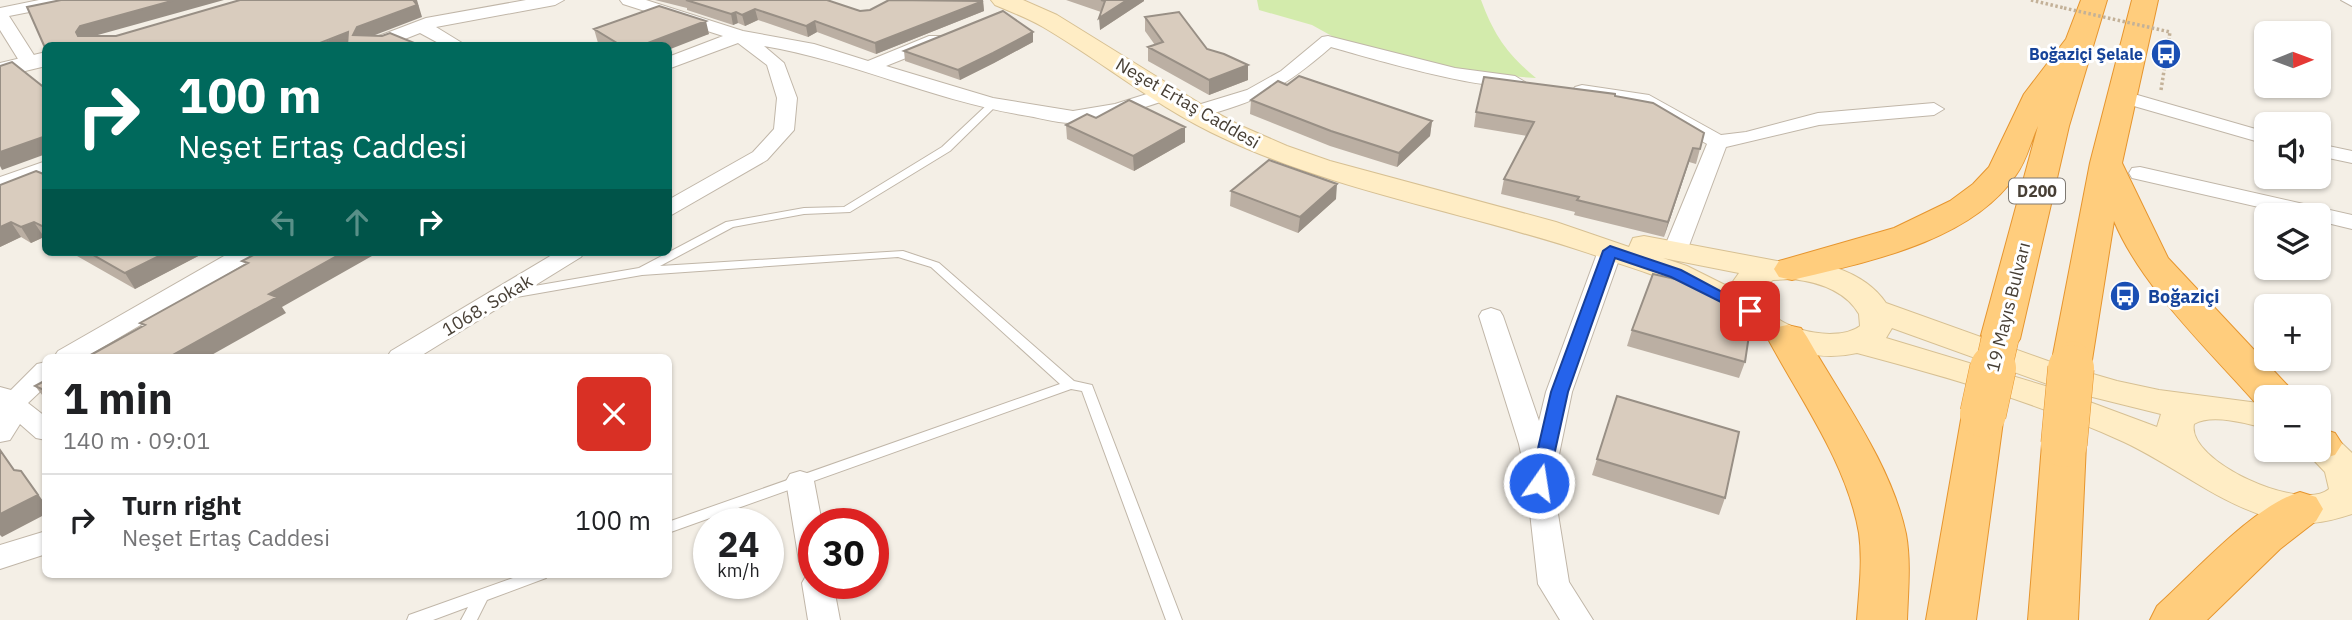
<!DOCTYPE html>
<meta charset="utf-8">
<style>
:root{--surface:#fff;--page:#f2f2f2;--text:#202124;--muted:#757577;--line:#e0e0e0}
body{margin:0;font-family:"IBM Plex Sans",sans-serif;background:var(--page);color:var(--text);height:100vh;display:flex;flex-direction:column;font-size:26px;white-space:nowrap}
*{box-sizing:border-box;margin:0}
p{font-size:23px;color:var(--muted)}
.icon{flex:none;width:38px;height:38px;fill:none;stroke:currentColor;stroke-width:2;stroke-linecap:round;stroke-linejoin:round}
.map{position:relative;flex:1;overflow:hidden}
.panel{position:absolute;left:42px;top:354px;width:630px;height:224px;display:flex;flex-direction:column;background:var(--surface);border-radius:10px;box-shadow:0 2px 5px #0004}
.panel>*{flex:none}
.guide{position:absolute;left:42px;top:42px;width:630px;height:214px;border-radius:10px;box-shadow:0 2px 5px #0004;background:#00695c;color:#fff;overflow:hidden}
.needle{width:46px;rotate:89deg}
.fabs{position:absolute;left:2254px;top:21px;display:grid;gap:14px}
.fabs a{display:grid;place-items:center;width:77px;height:77px;border-radius:10px;background:var(--surface);box-shadow:0 2px 5px #0004;font-size:35px}
.speed{position:absolute;left:693px;top:508px;display:flex;gap:14px;font-size:35px;font-weight:700;text-align:center}
.speed>*{display:grid;place-content:center;width:91px;height:91px;border-radius:50%;background:var(--surface);box-shadow:0 2px 5px #0004;line-height:1}
.speed small{font-size:18px;font-weight:400}
.speed .limit{border:10px solid #d22;background:#fff;color:#111}
.pin{position:absolute;display:grid;place-items:center;width:60px;height:60px;color:#fff;margin:-30px;border-radius:14px;box-shadow:0 4px 10px #0006}
.me{position:absolute;width:77px;margin:-38px;rotate:13deg;stroke-linejoin:round;filter:drop-shadow(0 0 5px #0008)}
.turn{display:flex;align-items:center;gap:24px;height:147px;padding:0 21px;font-size:32px}
.turn .icon{width:91px;height:91px;stroke-width:2.5}
.turn b{display:block;font-size:49px;line-height:60px}
.lanes{display:flex;align-items:center;height:66px;padding:0 21px;background:#0003;justify-content:center;gap:35px;direction:ltr}
.lanes .off{opacity:.35}
.round{display:grid;place-items:center;flex:none;width:74px;height:74px;border-radius:10px;background:var(--page)}
.headline{display:flex;align-items:center;justify-content:space-between;height:119px;padding:0 21px}
h1{font-size:42px;font-weight:700;line-height:52px}
ul{padding:0;list-style:none}
li{display:flex;align-items:center;gap:21px;height:91px;padding:0 21px;border-top:2px solid var(--line)}
li div{flex:1}
li b{display:block;font-size:26px}
li em{font-style:normal}
.map>svg:first-child{display:block}
.green{fill:#d3ebac}
.lines{fill:none;stroke-linecap:round;stroke-linejoin:round}
.service-casing{stroke:#c0b6a8;stroke-width:2}
.minor-casing{stroke:#c0b6a8;stroke-width:2}
.tertiary-casing{stroke:#c0b6a8;stroke-width:2}
.secondary-casing{stroke:#d7c093;stroke-width:2}
.trunk-casing{stroke:#e6952e;stroke-width:2}
.path{stroke:#c3b198;stroke-width:3.5;stroke-dasharray:2.5 2.5;stroke-linecap:butt}
.service{fill:#fff;fill-rule:evenodd}
.minor{fill:#fff;fill-rule:evenodd}
.tertiary{fill:#fff;fill-rule:evenodd}
.secondary{fill:#ffedc5;fill-rule:evenodd}
.trunk{fill:#ffcd7d;fill-rule:evenodd}
.trunk-bridge-far1-casing{stroke:#e6952e;stroke-width:38;stroke-linecap:butt}
.trunk-bridge-casing{stroke:#e6952e;stroke-width:47;stroke-linecap:butt}
.path-bridge{stroke:#c3b198;stroke-width:3.5;stroke-dasharray:2.5 2.5;stroke-linecap:butt}
.trunk-bridge-far1{stroke:#ffcd7d;stroke-width:37}
.trunk-bridge{stroke:#ffcd7d;stroke-width:46}
.wall{fill:#bbafa3}
.shaded-wall{fill:#988f85}
.building{fill:#d9ccbe;stroke:#988f85;stroke-width:2}
.route{fill:#2563eb;stroke:#184099;stroke-width:2}
.labels{text-anchor:middle;dominant-baseline:central;stroke-width:6;stroke-linejoin:round;paint-order:stroke}
.far-transit-label{font-size:16px;font-weight:bold;fill:#164399;stroke:#fff;text-anchor:end}
.shield{fill:#fff;stroke:#7e7972;stroke-width:2}
.shield-label{font-size:16px;font-weight:bold;fill:#473f35}
.street-label{font-size:18px;fill:#473f35;stroke:#fff}
.transit-label{font-size:18px;font-weight:bold;fill:#164399;stroke:#fff;text-anchor:start}
</style>
<div class="map">
<svg width="2352" height="620" viewBox="0 0 2352 620">
<rect width="100%" height="100%" fill="#f4efe6"/>
<path class="green" d="M1257,0H1481C1494,35 1507,54 1536,78L1467,73L1339,40L1312,25L1259,10Z"/>
<g class="lines">
<g class="service-casing">
<path id="service" d="M993,101L998,104L996,106L950,151L850,212L804,214L733,227L660,266L903,251L939,263L1074,381L1092,385L1182,620H1166L1082,391L1071,389L668,533V522L1060,384L931,267L898,257L642,275L511,298L505,294L511,290L639,268L726,222L804,208L844,207L942,147L990,102Z
M524,574H549L546,578L487,600L477,620H461L468,607L433,620H407L409,615Z"/>
</g>
<g class="minor-casing">
<path id="minor" d="M39,0H73L70,4L9,16L39,63L30,69L23,67L0,30V8Z
M526,0H564L555,5L436,27L467,46H444L420,33L387,46H360L363,42L426,18Z
M620,0H646L743,31L814,44L868,61L929,36H941L944,40L941,44L886,66L993,98L1073,111L1115,104L1166,88L1176,94L1173,98C1141,108 1108,121 1074,123C1058,124 1038,117 1022,115C933,100 852,61 764,46L784,63L797,98L794,130L767,160L668,217V200L753,152L774,129L777,98L767,65L738,43L668,69V57L723,36L623,4Z
M2341,0H2352V6Z
M1328,36L1455,68L1515,76L1525,82C1510,100 1359,55 1331,47C1284,88 1256,103 1195,118L1188,116L1185,112L1188,108L1247,90L1281,71L1322,37Z
M1582,85L1649,95L1721,135L1746,132L1818,113L1934,103L1944,109L1934,115L1819,125L1726,147L1687,251L1683,256H1667L1663,251L1707,144L1637,104L1575,95L1572,91L1575,87Z
M2120,90L2266,132V144L2113,100L2110,96Z
M2319,144L2352,151V163L2319,156Z
M46,161V174L0,190V177Z
M2140,167L2352,215V229L2319,221V215H2294L2132,178L2129,173L2132,168Z
M1610,244L1618,246L1622,251L1572,392L1553,483L1569,582L1593,620H1560L1538,584L1526,477L1519,444L1479,316L1482,311L1491,308L1500,311L1503,316L1539,421L1546,392L1598,251L1602,246Z
M231,252H260L256,257L86,357H54L58,351Z
M557,252H585L581,257L419,357H387L391,351Z
M46,362V386L28,403L46,417V440L36,438L20,424L10,440L0,442V387L11,390L37,364Z
M800,471L810,474L814,481L822,523H814V583H833L840,620H808L802,583L807,574L813,572L803,569L799,561L786,481L790,474Z
M46,531V554L0,569V545Z"/>
</g>
<g class="tertiary-casing">
<path id="tertiary" d="M46,52V66L0,77V63Z"/>
</g>
<g class="secondary-casing">
<path id="secondary" d="M991,0H1023L1057,15L1204,106L1239,125L1287,146L1330,161L1556,222L1629,247L1633,238L1644,236L1777,261C1814,257 1864,270 1886,303L2048,361L2117,381L2159,390L2266,404V428C2246,424 2213,413 2194,424C2186,461 2301,513 2329,489L2325,472L2304,450H2319V430L2332,434L2352,453V514C2325,523 2302,527 2274,519C2217,503 2177,467 2124,442C2039,403 1947,377 1857,353C1814,363 1772,347 1740,320C1726,307 1684,288 1665,280C1645,271 1622,265 1600,257C1476,214 1342,194 1223,138C1159,109 1103,62 1043,27C1028,18 1011,12 995,5ZM1663,258L1739,273L1729,287L1687,266ZM1792,279C1818,282 1845,290 1859,314L1860,326C1834,346 1755,326 1761,288L1773,280ZM1892,328L2064,390L2161,414L2157,427L2052,388L1886,338Z"/>
</g>
<g class="trunk-casing">
<path id="trunk" d="M2081,0H2107L2069,126L2020,339L2014,348L2000,352L1986,348L1980,339L2038,126C2030,143 2027,160 2016,175C1971,242 1866,262 1792,280L1779,277L1774,269L1779,261L1894,228L1950,201L1973,184L1989,167L2024,94L2066,39Z
M2132,0H2158L2122,163L2168,258L2289,387L2295,397H2266V409L2259,407C2211,352 2142,288 2114,221L2092,360L2086,369L2072,373L2058,369L2052,360L2090,163Z
M1787,325L1801,328L1807,337C1842,399 1891,463 1906,534C1911,562 1908,591 1907,620H1857C1859,591 1863,562 1859,533C1847,463 1800,399 1767,337L1773,328Z
M1983,400L1998,404L2004,414L1976,620H1926L1962,414L1968,404Z
M2319,428L2335,433L2342,444L2335,455L2320,459L2304,454L2301,450H2319Z
M2064,429L2079,433L2086,444L2078,620H2028L2042,444L2049,433Z
M2300,492L2316,497L2323,509L2316,521L2280,549L2207,620H2150L2157,606C2195,572 2253,506 2300,492Z"/>
</g>
<path class="path" d="M2031,0L2064,8
M2161,90L2170,32"/>
<use href="#service" class="service"/>
<use href="#minor" class="minor"/>
<use href="#tertiary" class="tertiary"/>
<use href="#secondary" class="secondary"/>
<use href="#trunk" class="trunk"/>
<g class="trunk-bridge-far1-casing">
<path id="trunk-bridge-far1" d="M1993,370L2000,339
M2071,370L2072,360"/>
</g>
<g class="trunk-bridge-casing">
<path id="trunk-bridge" d="M1983,414L1993,368
M2064,444L2071,368"/>
</g>
<path class="path-bridge" d="M2064,8L2170,32"/>
<use href="#trunk-bridge-far1" class="trunk-bridge-far1"/>
<use href="#trunk-bridge" class="trunk-bridge"/>
</g>
<path class="wall" d="M655,0H827L860,11L983,1L984,11L876,54L817,32L808,37L758,20L745,26L738,23L733,25L687,10V8Z
M1066,0H1144V1L1100,30L1101,12Z
M1145,17L1207,49L1248,65V80L1209,95L1148,61V47L1155,45L1145,31Z
M594,29L709,34L668,46H602L598,43Z
M1033,32V42L994,63L960,80L905,61L904,51Z
M1287,85L1432,121L1430,136L1397,167L1330,146L1250,114L1251,100Z
M1615,96L1700,149L1696,164L1689,162L1664,237L1574,215L1575,212L1501,194L1504,179L1527,136L1474,127L1476,112Z
M1066,125L1185,142L1134,171L1067,139Z
M46,175V238L44,237L31,243L21,237L0,247V185Z
M1231,191L1336,199L1298,233L1230,206Z
M70,252H206L135,289Z
M1632,330L1745,362L1739,378L1627,346Z
M46,380V400L35,386Z
M1597,459L1725,498L1719,515L1592,475Z"/>
<path class="shaded-wall" d="M175,0H224L87,38L83,45L76,32L80,26Z
M412,0H417L422,17L362,40L353,35L357,27Z
M1127,0H1144V1L1100,30L1099,18Z
M983,1L984,11L876,54L875,43Z
M755,9L758,20L745,26L742,15Z
M736,12L738,23L733,25L731,14Z
M706,21L709,34L668,50V46H640Z
M815,21L817,32L808,37L806,26Z
M348,32L352,46H315Z
M1033,32V42L994,63L960,80L958,70Z
M1248,65V80L1209,95V80Z
M1432,121L1430,136L1397,167L1399,153Z
M1185,127V142L1134,171L1133,156Z
M46,136V154L2,170L0,166V152Z
M1693,148L1689,162L1664,237L1668,222Z
M1337,184L1336,199L1298,233L1300,217Z
M11,222L21,237L0,247V227Z
M34,222L44,237L31,243L21,227Z
M167,252H206L135,289L125,273Z
M344,252H379L282,307L286,313L208,357H169L269,294Z
M21,471L46,505V514L2,537L0,535V514Z"/>
<path class="building" d="M61,0H175L80,26L76,32L78,36H116L240,0H413L417,5L357,27L353,35L382,36L390,33L419,45L424,44L426,46H347L348,32L315,45L309,43L302,46H46V50L27,7Z
M686,0H827L860,11L870,10L889,0L983,1L875,43L815,21L806,26L755,9L742,15L736,12L731,14Z
M1101,0H1127L1099,18L1105,1Z
M659,6L706,21L640,46H622L594,29Z
M1003,11L1033,32L993,53L958,70L904,51Z
M1179,12L1207,49L1224,54L1248,65L1209,80L1148,47L1163,42L1145,17Z
M12,62L46,89V136L0,152V66Z
M1299,76L1432,121L1399,153L1331,131L1251,100L1278,81L1287,85Z
M1484,77L1615,94V96L1653,103L1704,133L1700,149L1693,148L1668,222L1577,200L1579,197L1504,179L1534,122L1476,112Z
M1129,100L1185,127L1133,156L1066,125L1087,114L1096,118Z
M1269,160L1337,184L1300,217L1231,191Z
M36,171L46,175V228L34,222L21,227L11,222L0,227V185Z
M88,252H167L125,273Z
M259,252H344L269,294L277,297L169,357H87L145,325L140,323L248,263L242,261Z
M1653,274L1684,281L1739,312L1751,322L1745,362L1632,330Z
M46,380V391L35,386Z
M1617,396L1739,432L1725,498L1597,459Z
M0,450L14,470L21,471L38,495L0,514Z"/>
<path class="route" d="M1610,246L1681,270L1758,311L1756,314H1745L1671,277L1615,258L1568,392L1548,483L1546,488H1532L1530,483L1551,392L1603,251Z"/>
<defs>
<g id="bus-disc" transform="scale(1.575)"><circle r="9.5" fill="#1a4fb4" stroke="#fff"/><path d="M-5-6H5V4H4V6H2V4H-2V6H-4V4H-5ZM-3.5-4V0h7V-4ZM-3.5 1.2v1.5H-2V1.2ZM2 1.2v1.5H3.5V1.2Z" fill="#fff"/></g>
</defs>
<g fill-rule="evenodd">
<use href="#bus-disc" x="2166" y="54"/>
<use href="#bus-disc" x="2125" y="296"/>
</g>
<g class="labels">
<g class="far-transit-label">
<text x="2143" y="54">Boğaziçi Şelale</text>
</g>
<rect class="shield" x="2009" y="178.5" width="56" height="25" rx="5"/>
<g class="shield-label">
<text x="2037" y="191">D200</text>
</g>
<g class="street-label">
<text transform="translate(1188 103) rotate(30)">Neşet Ertaş Caddesi</text>
<text transform="translate(487 305) rotate(-31)">1068. Sokak</text>
<text transform="translate(2008 307) rotate(-76)">19 Mayıs Bulvarı</text>
</g>
<g class="transit-label">
<text x="2148" y="296">Boğaziçi</text>
</g>
</g>
</svg>
<div class="fabs">
<a><svg class="needle" viewBox="-14 -14 28 28"><path d="M0-13l5 13h-10z" fill="#e53935"/><path d="M0 13l5-13h-10z" fill="#757577"/></svg></a>
<a><svg class="icon" aria-label="sound" viewBox="0 0 24 24"><path d="M4 9h4l5-4v14l-5-4H4zM17 9q2 3 0 6"/></svg></a>
<a><svg class="icon" aria-label="layers" viewBox="0 0 24 24"><path d="M12 4l9 5-9 5-9-5zM3 14l9 5 9-5"/></svg></a>
<a>+</a>
<a>−</a>
</div>
<div class="speed"><div>24<small>km/h</small></div><div class="limit">30</div></div>
<div class="pin" style="left:1750px;top:311px;background:#d93025"><svg class="icon" aria-label="arrive" viewBox="0 0 24 24"><path d="M6 21V4h12l-3 4 3 4H6"/></svg></div>
<svg class="me" style="left:1539px;top:483px" viewBox="-20 -20 40 40"><circle r="17" fill="#2563eb" stroke="#fff" stroke-width="3"/><path d="M0-11L8 9 0 5-8 9z" fill="#fff"/></svg>
<div class="guide">
<div class="turn"><svg class="icon" aria-label="right" viewBox="0 0 24 24"><path d="M7 20v-9h11M14 6l5 5-5 5"/></svg><div><b>100 m</b>Neşet Ertaş Caddesi</div></div>
<div class="lanes"><svg class="icon off" aria-label="left" viewBox="0 0 24 24"><path d="M17 20v-9H6M10 6l-5 5 5 5"/></svg><svg class="icon off" aria-label="ahead" viewBox="0 0 24 24"><path d="M12 20V5M6 11l6-6 6 6"/></svg><svg class="icon" aria-label="right" viewBox="0 0 24 24"><path d="M7 20v-9h11M14 6l5 5-5 5"/></svg></div>
</div>
<section class="panel">
<div class="headline"><div><h1>1 min</h1><p>140 m · 09:01</p></div><a class="round" style="background:#d93025;color:#fff"><svg class="icon" aria-label="close" viewBox="0 0 24 24"><path d="M6 6l12 12M18 6L6 18"/></svg></a></div>
<ul>
<li><svg class="icon" aria-label="right" viewBox="0 0 24 24"><path d="M7 20v-9h11M14 6l5 5-5 5"/></svg><div><b>Turn right</b><p>Neşet Ertaş Caddesi</p></div><em>100 m</em></li>
</ul>
</section>
</div>
